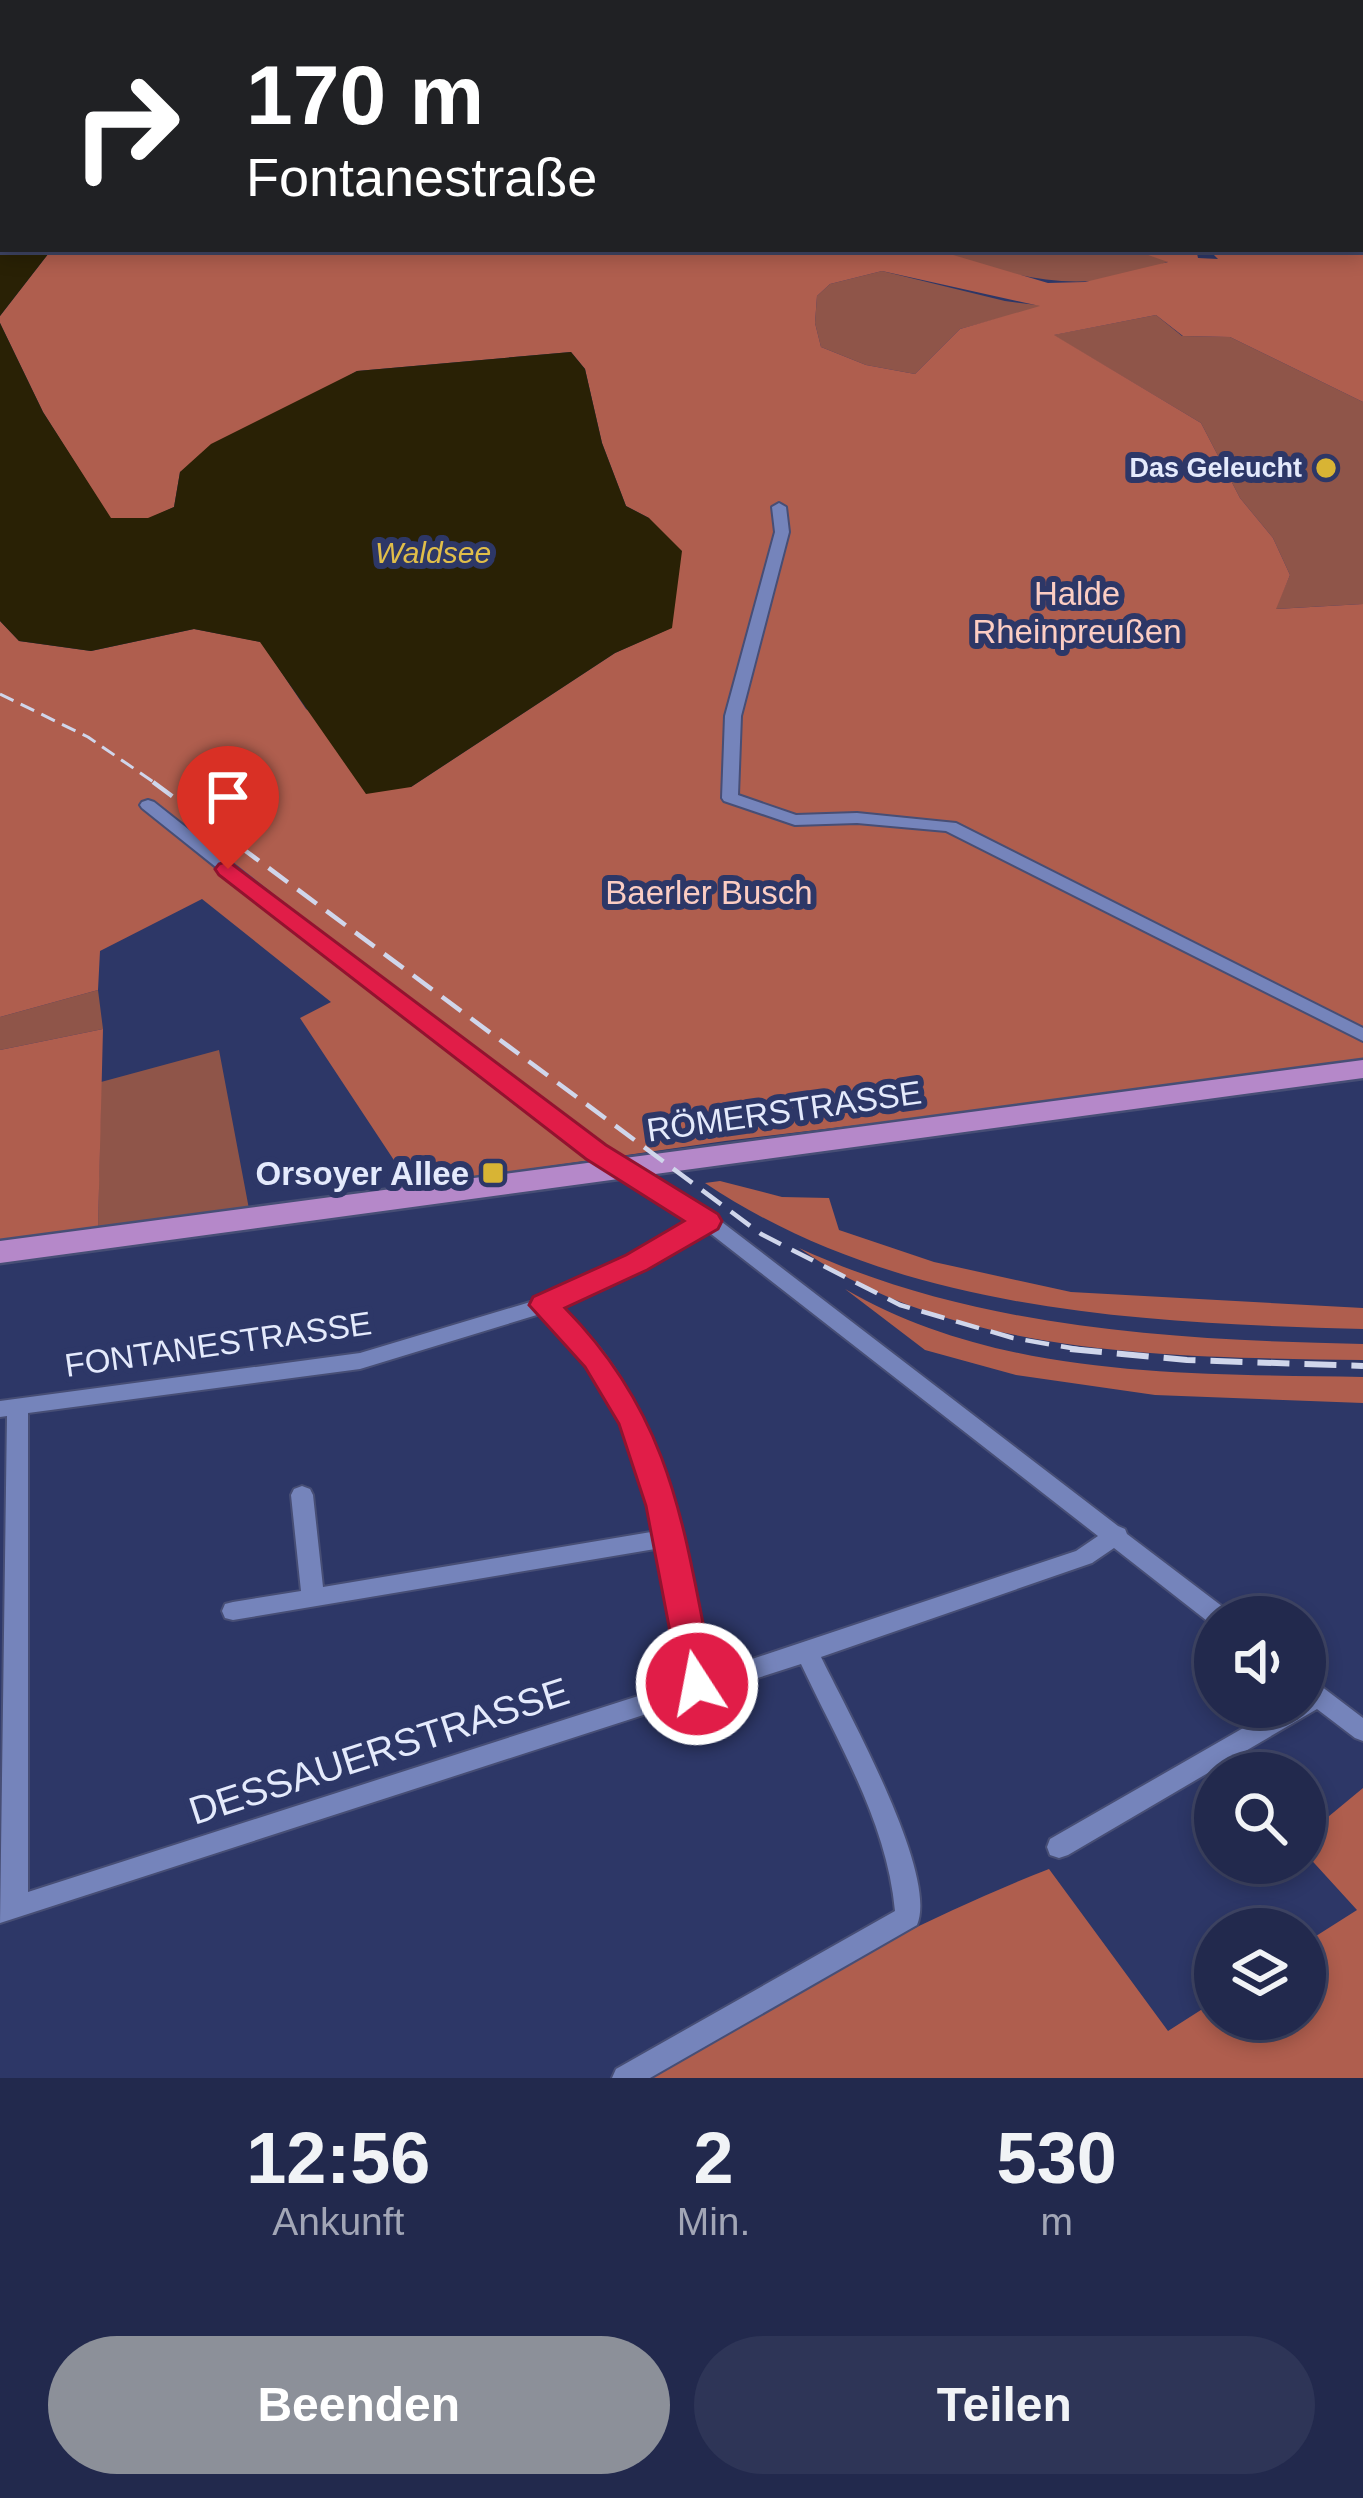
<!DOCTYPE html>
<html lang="de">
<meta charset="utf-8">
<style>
:root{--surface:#22294d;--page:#2e3557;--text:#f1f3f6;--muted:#a2a6b6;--line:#3f4565;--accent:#8c9099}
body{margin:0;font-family:Helvetica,sans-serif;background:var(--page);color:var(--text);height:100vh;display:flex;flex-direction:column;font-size:45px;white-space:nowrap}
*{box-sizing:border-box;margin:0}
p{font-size:39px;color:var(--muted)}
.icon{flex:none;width:66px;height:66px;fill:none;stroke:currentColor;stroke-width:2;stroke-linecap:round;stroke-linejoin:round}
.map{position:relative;height:2078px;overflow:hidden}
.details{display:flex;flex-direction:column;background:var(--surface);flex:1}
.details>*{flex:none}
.guide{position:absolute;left:0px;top:0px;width:1365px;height:252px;box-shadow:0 6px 18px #0003,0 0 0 3px var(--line);background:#202124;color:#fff;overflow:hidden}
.fabs{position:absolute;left:1194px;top:1596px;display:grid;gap:24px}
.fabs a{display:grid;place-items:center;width:132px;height:132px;border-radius:50%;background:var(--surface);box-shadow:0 6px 18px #0003,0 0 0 3px var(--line);font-size:60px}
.pin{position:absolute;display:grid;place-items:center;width:102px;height:102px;color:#fff;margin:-123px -51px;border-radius:50% 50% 50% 0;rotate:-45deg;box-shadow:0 0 12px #0007}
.pin .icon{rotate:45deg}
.me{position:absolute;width:132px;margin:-66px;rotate:349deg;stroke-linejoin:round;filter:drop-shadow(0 0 9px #0008)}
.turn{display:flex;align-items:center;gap:42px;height:252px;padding:0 48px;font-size:54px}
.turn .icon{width:156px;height:156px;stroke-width:2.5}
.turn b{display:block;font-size:84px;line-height:102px}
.eta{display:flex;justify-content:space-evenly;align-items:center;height:204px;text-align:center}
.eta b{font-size:72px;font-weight:800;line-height:84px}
.cta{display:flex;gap:24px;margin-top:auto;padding:24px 48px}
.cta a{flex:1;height:138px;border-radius:72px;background:var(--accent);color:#fff;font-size:48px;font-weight:800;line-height:138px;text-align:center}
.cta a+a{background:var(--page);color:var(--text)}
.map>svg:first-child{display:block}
.green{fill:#8f5549}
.forest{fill:#af5e4e;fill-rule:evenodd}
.water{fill:#292105}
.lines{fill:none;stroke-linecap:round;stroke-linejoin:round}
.minor-casing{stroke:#474e75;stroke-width:4}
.primary-casing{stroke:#474e75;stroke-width:5}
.minor{fill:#7584bb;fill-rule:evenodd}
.primary{fill:#b588c9;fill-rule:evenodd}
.rail-far2{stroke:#d0d6eb;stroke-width:3;stroke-dasharray:15 8;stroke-linecap:butt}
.rail-far1{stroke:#d0d6eb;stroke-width:4.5;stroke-dasharray:24 12;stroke-linecap:butt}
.rail{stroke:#d0d6eb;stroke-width:6;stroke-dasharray:32 15;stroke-linecap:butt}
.route{fill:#e11d48;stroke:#92132f;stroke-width:3}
.poi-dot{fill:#d8b434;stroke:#2d3767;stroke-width:4.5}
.labels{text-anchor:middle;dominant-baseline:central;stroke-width:12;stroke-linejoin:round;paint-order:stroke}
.far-poi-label{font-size:27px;font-weight:bold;fill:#e4eafc;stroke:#2d3767;text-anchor:end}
.far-water-label{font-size:30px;font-style:italic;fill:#e1be49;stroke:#2d3767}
.park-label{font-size:33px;fill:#fccdc3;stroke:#2d3767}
.street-label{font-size:33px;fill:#e4eafc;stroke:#2d3767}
.poi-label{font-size:33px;font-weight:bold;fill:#e4eafc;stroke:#2d3767;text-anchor:end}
.near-street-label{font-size:39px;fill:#e4eafc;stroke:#2d3767}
</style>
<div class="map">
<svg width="1363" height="2078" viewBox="0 0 1363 2078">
<rect width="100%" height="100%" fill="#2d3767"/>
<path class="green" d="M933,249H1131L1169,261C1085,299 1015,278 933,249Z
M882,271L1005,301L1045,306L960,329L915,374L866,365L821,347L815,323L817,296L830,284Z
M1156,315L1182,336L1230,337L1363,402V604L1275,609L1290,575L1273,538L1240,498L1201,423L1053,335Z
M98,990L103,1029L0,1050V1017Z
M219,1050L249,1209L98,1228L101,1082Z"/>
<path class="forest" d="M0,0H519L530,3H3V97Z
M1363,210V402L1230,337L1183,336L1156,315L1054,335L1201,423L1240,498L1273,538L1290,575L1276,609L1363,604V1065L725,1141L411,1186L300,1018L331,1002L202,899L100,951L98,990L0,1017V621L19,641L91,651L194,629L261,642L306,709L411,787L615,653L671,628L649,518L626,506L602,443L585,369L571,352L357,371L180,472L174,507L148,519L110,518L43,412L0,323V316L52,249H933L1048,283L1085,282L1168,262L1131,249H1196L1198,258L1218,259L1208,249H1362ZM882,271L1040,306L960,329L915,374L866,365L821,347L815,323L817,296L830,284Z
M103,1029L98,1228L0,1241V1050Z
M720,1181L782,1197L829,1198L839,1230L934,1262L1071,1292L1363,1308V1329C1138,1323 898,1312 705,1183Z
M799,1248C976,1329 1172,1340 1363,1344V1360C1178,1357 957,1359 799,1248Z
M845,1289C999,1379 1191,1374 1363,1377V1403L1155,1395L1016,1375L925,1350Z
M1363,1788V2078H648C778,1997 906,1925 1049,1869L1168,2031L1215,2001V2019H1305V1943L1357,1910L1305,1853V1836Z"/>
<path class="water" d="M0,96L3,249H52L0,316Z
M0,323L43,412L111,518H148L174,507L180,472L211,444L357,371L571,352L585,369L602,443L626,506L649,518L682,551L672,628L615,653L411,787L366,794L260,642L194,629L91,651L19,641L0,621Z"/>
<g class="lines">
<g class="minor-casing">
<path id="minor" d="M1101,0H1112L1115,3H1104Z
M1362,98H1363V104H1362Z
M779,503L786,507L789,532L741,716L738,795L796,815L857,813L956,823L1363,1028V1041L946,831L857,823L795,825L724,801L722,798L725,716L775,532L772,507Z
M148,800L154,802L393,991L603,1147L714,1216L1118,1526L1125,1529L1127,1534L1227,1610L1230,1617H1215V1625L1211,1624L1114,1548L1092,1563L821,1657C846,1709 939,1874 917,1925L650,2078H612L616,2069L895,1911C887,1822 838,1743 801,1664L0,1923L7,1416L0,1417V1401L360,1353L537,1300L629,1257L692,1221L589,1157L381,999L142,808L140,805L142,802ZM706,1230L1098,1536L1076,1551L707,1674C686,1564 673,1446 603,1353C591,1336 574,1321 558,1307L643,1267ZM540,1314C556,1329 573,1343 586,1360C625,1409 645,1471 657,1531L323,1587L313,1495L310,1489L302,1486L294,1489L291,1495L301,1591L233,1602L225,1604L222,1611L225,1618L233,1620L661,1548L685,1681L28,1892V1413L360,1369Z
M1305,1677L1313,1680L1363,1718V1741L1355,1738L1317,1709L1068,1855L1059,1858L1050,1855L1047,1847L1050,1839L1280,1707H1305Z"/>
</g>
<g class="primary-casing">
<path id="primary" d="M1363,1060V1078L0,1263V1241Z"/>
</g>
<use href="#minor" class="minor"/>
<use href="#primary" class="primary"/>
<path class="rail-far2" d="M1257,0L1268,3
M0,694L88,737L158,785"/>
<path class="rail-far1" d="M153,782L761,1234L900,1305L1013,1338L1095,1352"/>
<path class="rail" d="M1070,1349L1187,1360L1363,1366"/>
</g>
<path class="route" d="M228,861L606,1145L718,1214L722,1221L718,1229L647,1270L565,1308C677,1422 684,1535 715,1684L710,1695L697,1699L685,1695L680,1684L646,1506L619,1424L585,1367L529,1305L533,1297L626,1255L684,1221L586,1159L219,875L215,869L219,864Z"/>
<g class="poi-dot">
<circle cx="1326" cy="468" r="12"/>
<rect x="481" y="1161" width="24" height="24" rx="6"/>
</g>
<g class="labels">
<g class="far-poi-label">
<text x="1302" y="468">Das Geleucht</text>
</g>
<g class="far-water-label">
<text x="433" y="552">Waldsee</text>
</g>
<g class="park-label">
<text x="1077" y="593">Halde<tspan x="1077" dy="38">Rheinpreußen</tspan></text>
<text x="709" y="892">Baerler Busch</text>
</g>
<g class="street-label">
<text transform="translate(784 1111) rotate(-8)">RÖMERSTRASSE</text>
<text transform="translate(218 1344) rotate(-8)">FONTANESTRASSE</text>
</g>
<g class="poi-label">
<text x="469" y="1173">Orsoyer Allee</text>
</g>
<g class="near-street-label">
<text transform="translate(379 1751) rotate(-18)">DESSAUERSTRASSE</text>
</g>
</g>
</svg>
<div class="fabs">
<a><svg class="icon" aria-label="sound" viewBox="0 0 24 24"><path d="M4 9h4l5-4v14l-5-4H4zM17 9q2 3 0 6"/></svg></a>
<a><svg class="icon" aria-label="search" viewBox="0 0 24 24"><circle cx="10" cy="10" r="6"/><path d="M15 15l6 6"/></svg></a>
<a><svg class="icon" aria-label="layers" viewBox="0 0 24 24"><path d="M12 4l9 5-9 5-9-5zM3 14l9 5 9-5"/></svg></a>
</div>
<div class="pin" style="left:228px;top:869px;background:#d93025"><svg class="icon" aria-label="arrive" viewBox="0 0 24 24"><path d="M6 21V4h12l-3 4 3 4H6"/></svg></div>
<svg class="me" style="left:697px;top:1684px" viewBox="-20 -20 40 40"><circle r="17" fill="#e11d48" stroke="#fff" stroke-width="3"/><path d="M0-11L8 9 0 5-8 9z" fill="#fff"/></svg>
<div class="guide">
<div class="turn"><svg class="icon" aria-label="right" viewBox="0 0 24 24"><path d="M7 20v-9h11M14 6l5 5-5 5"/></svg><div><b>170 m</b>Fontanestraße</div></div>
</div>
</div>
<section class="details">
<div class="eta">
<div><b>12:56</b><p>Ankunft</p></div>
<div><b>2</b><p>Min.</p></div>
<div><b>530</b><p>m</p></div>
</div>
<div class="cta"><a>Beenden</a><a>Teilen</a></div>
</section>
